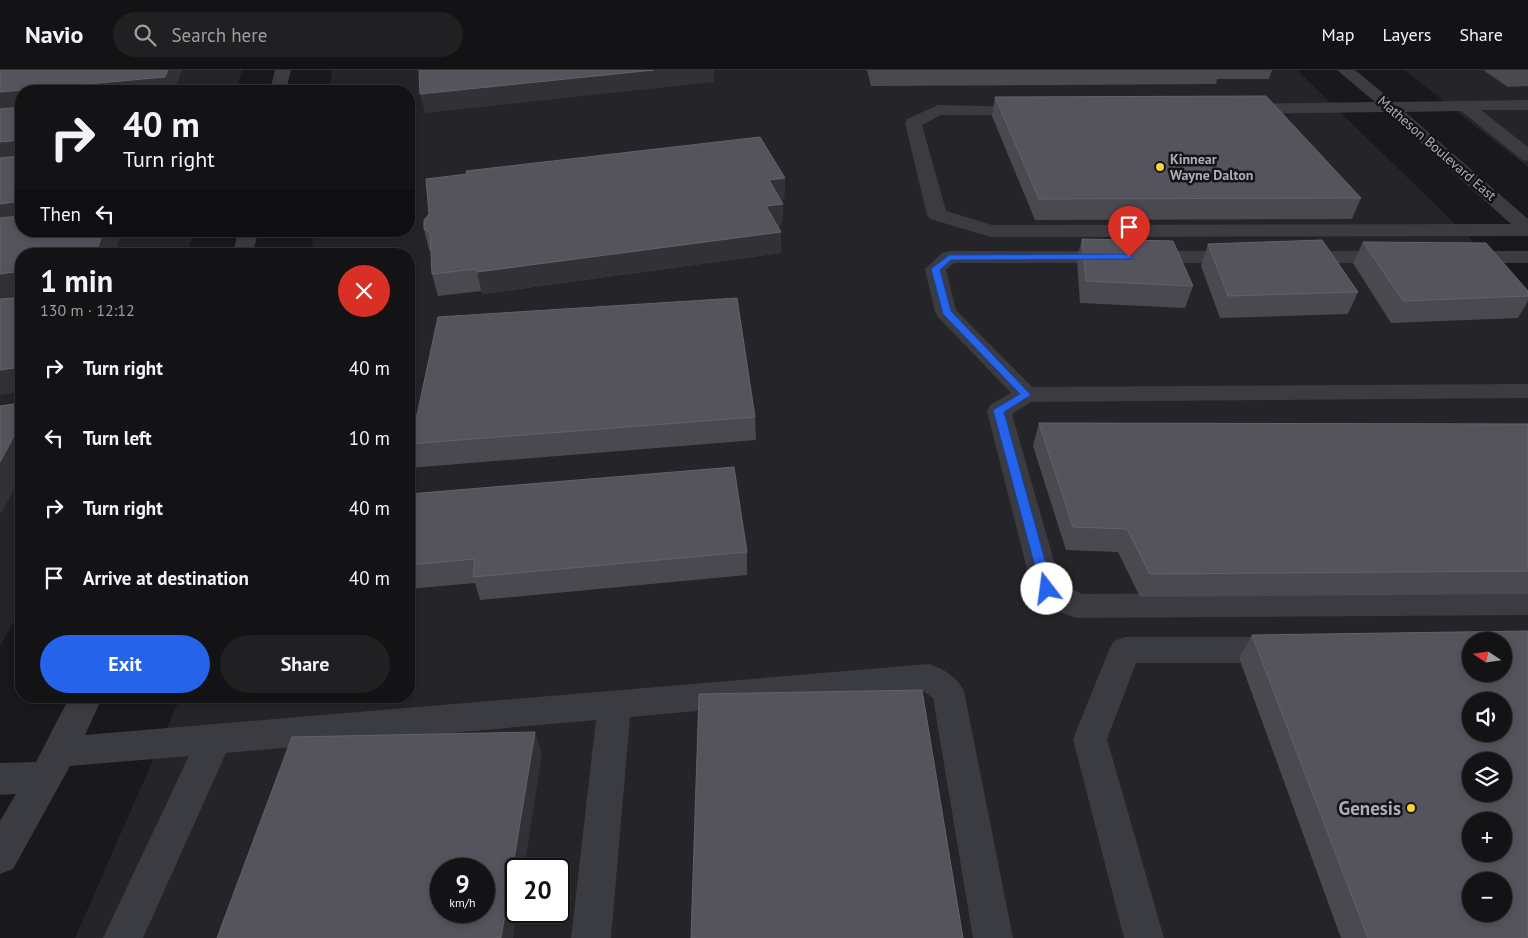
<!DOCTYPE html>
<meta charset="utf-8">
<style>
:root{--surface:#131214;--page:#202022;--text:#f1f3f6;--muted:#9d9ea0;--line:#323234;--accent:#2563eb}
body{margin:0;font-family:"PT Sans",sans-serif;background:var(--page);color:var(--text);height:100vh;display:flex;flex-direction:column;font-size:19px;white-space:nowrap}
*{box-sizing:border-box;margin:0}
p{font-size:16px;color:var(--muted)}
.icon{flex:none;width:28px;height:28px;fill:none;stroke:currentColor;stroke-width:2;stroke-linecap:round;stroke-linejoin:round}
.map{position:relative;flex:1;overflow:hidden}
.sheet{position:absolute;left:15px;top:178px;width:400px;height:455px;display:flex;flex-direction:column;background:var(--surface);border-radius:20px;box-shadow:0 2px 8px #0003,0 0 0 1px var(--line)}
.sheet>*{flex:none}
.top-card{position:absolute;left:15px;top:15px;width:400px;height:152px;border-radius:20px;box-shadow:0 2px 8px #0003,0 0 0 1px var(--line);background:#131214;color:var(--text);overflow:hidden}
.needle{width:32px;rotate:283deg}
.controls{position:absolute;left:1462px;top:562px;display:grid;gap:10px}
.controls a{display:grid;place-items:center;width:50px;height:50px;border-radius:50%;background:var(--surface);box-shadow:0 2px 8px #0003,0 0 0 1px var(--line);font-size:25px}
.speed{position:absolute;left:430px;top:788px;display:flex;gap:10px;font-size:25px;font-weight:700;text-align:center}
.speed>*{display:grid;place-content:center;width:65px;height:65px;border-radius:50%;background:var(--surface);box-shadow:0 2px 8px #0003,0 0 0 1px var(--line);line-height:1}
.speed small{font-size:12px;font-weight:400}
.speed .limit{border:2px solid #111;border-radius:8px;background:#fff;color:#111}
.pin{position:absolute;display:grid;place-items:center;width:42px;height:42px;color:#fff;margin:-51px -21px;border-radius:50% 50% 50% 0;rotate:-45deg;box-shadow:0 0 5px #0007}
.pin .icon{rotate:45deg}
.me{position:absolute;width:55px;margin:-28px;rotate:345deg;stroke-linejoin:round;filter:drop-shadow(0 0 4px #0008)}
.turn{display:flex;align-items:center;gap:18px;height:105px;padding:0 25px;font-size:22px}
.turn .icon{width:65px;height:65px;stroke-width:2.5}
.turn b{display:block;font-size:35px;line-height:42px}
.then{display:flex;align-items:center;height:48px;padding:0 25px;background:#0003;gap:10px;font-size:19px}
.round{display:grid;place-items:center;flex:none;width:52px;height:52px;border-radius:26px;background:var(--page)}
.overview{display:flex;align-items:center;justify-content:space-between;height:85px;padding:0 25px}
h1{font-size:30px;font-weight:700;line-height:38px}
.cta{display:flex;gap:10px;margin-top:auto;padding:10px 25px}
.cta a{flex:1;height:58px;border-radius:30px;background:var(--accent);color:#fff;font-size:20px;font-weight:700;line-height:58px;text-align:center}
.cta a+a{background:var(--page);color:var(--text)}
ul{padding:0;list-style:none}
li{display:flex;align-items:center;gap:15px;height:70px;padding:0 25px}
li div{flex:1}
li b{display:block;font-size:19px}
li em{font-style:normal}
header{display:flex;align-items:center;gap:30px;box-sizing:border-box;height:70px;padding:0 25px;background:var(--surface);border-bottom:1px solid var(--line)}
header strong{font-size:24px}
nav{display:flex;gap:28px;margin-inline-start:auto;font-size:18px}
.search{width:350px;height:45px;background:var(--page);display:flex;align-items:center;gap:12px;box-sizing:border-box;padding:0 18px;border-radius:28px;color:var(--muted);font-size:19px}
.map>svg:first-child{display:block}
.built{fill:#252428;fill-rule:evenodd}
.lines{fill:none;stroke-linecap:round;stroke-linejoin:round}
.minor{fill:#3b3b42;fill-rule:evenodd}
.wall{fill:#4a4950}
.shaded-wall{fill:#323136}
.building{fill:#55545c;stroke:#62626a;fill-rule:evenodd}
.route{fill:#2563eb;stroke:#184099}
.poi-dot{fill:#f6d635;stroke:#141316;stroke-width:2}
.labels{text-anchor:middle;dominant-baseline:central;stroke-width:5;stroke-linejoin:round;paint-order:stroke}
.far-street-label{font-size:14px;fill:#abadbb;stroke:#141316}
.far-poi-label{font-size:14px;font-weight:bold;fill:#abadbb;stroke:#141316;text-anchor:start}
.near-poi-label{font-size:19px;font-weight:bold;fill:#abadbb;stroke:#141316;text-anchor:end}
</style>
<header>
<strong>Navio</strong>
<div class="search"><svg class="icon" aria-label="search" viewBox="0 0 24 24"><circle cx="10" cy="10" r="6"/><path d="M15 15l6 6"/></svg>Search here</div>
<nav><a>Map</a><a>Layers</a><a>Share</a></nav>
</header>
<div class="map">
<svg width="1528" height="868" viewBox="0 0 1528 868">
<rect width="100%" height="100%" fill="#19181b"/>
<path class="built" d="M0,0H242L236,21H21V161H194L187,184H21V539L0,576Z
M332,0H1297L1528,225V868H75L181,626H409V184H311L314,161H409V21H329ZM1471,571H1504V604H1471ZM1471,631H1504V664H1471ZM1471,691H1504V724H1471ZM1471,751H1504V784H1471ZM441,799H484V841H441ZM516,799H559V841H516ZM1471,811H1504V844H1471Z
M1405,0H1528V97L1463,47Z"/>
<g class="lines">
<path class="minor" d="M275,0H291L286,21H270Z
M1337,0H1355L1394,32L1528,30V40H1481L1528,77V91L1522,90L1461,41L1405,42L1528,149V166L991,167L930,149L927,145L905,53L907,49L938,35L1036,37L1038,40L1036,43L1030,45H941L922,55L946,141L992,155L1511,154L1386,42L1241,44L1235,42L1233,39L1235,36L1241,34L1375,32Z
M238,161H258L253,184H233Z
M949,181H1240L1247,183L1250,187L1247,191L1240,193H954L946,200L956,240L1032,317L1528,314V328L1031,332L1012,344L1060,512L1082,524L1528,521V545L1077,548C1061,543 1040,534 1032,519L987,341L990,335L1011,323L938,247L935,242L925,199L942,183Z
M1295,181H1395L1402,183L1405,187L1402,191L1395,193H1295L1288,191L1285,187L1288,183Z
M1460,181H1528V193H1460L1453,191L1450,187L1453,183Z
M1125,567H1280L1291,571L1296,580L1291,589L1280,593H1136L1107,669L1164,868H1124L1073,669L1109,580L1114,571Z
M929,594C944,599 957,607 964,621L1013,868H973L933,628L923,621L630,647L611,868H571L596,650L226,683L143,868H103L189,686L70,696L13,799L0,804V751L16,724L0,725V693L36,692L70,626H103L85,665Z"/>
</g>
<path class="wall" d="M867,0H1272L1269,9H1217L1216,14L871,16Z
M1483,0H1528V16L1508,17Z
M995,27L1361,128L1352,149L1035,150L992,46Z
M785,108L784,129H780L783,134L782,155H778L781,162V183L482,224L481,221L438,226L432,204L431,181L429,180L424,159Z
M1082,169L1193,216L1185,238L1080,233L1077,190Z
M1363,172L1528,221V231L1518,248L1391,253L1353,193Z
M1208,174L1358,222L1348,244L1220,248L1201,196Z
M417,345L755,347L756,370L409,398V346Z
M1039,353L1528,354V524L1140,527L1118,482L1066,480L1033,376Z
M409,424L747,482V505L480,530L475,513L409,519Z
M1252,565L1528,868H1341L1239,588Z"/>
<path class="shaded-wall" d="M168,0H182L174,21H21V40L0,42V22Z
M654,0H714V12L425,43L420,24Z
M21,70V91L0,93V72Z
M785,108L784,129L769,131V110Z
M21,131V154L0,156V134Z
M783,134L782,155L766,157V136Z
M104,161H123L114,184H95Z
M781,162V183L482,224L477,202Z
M21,201V225L0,228V204Z
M21,297V322L0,325V300Z
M21,353V406L1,444L0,442V392Z
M535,662L542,684L524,799H516V841H517L513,868H501Z"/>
<path class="building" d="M0,0H168L165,7L0,22Z
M419,0H654L420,24Z
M1266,26L1361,128L1039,129L995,27Z
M21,37V70L0,72V39Z
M760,67L785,108L769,110L783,134L766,136L781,162L477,202L476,199L432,204L430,163L424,159V150L429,144L426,109L467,104L466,101Z
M21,86V131L0,134V88Z
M21,146V161H104L95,184H21V201L0,204V148Z
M1082,169L1173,171L1193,216L1086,211Z
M1322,170L1358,222L1228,226L1208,174Z
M1363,172L1486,173L1528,221V226L1403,231Z
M21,227V297L0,300V229Z
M737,228L755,347L409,374V346L417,345L438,247Z
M21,333V353L0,392V336Z
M1039,353L1528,354V501L1150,504L1127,459L1073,457Z
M734,397L747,482L473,507L475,489L409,495V424Z
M1528,561V868H1368L1252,565ZM1471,571H1504V604H1471ZM1471,631H1504V664H1471ZM1471,691H1504V724H1471ZM1471,751H1504V784H1471ZM1471,811H1504V844H1471Z
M922,620L963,868H691L699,624Z
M535,662L501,868H217L292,667ZM441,799H484V841H441Z"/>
<path class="route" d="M1129,184L1133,187L1132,189L951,190L940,200L951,241L1031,325L1004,342L1053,519L1051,522H1043L1041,519L993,340L1020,324L943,244L931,199L949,185Z"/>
<g class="poi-dot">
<circle cx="1160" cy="97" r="5"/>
<circle cx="1411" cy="738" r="5"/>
</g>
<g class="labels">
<g class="far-street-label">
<text transform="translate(1437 78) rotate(41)">Matheson Boulevard East</text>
</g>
<g class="far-poi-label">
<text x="1170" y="89">Kinnear<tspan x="1170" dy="16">Wayne Dalton</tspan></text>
</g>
<g class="near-poi-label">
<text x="1401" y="738">Genesis</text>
</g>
</g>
</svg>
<div class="controls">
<a><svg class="needle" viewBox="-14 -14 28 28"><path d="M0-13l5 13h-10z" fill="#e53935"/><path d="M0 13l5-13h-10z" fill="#9d9ea0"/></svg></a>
<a><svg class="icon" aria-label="sound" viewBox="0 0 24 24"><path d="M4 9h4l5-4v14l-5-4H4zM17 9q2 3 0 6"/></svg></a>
<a><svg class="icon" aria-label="layers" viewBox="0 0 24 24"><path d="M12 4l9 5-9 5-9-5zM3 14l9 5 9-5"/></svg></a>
<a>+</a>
<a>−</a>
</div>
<div class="speed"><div>9<small>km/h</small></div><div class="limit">20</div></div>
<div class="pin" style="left:1129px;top:187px;background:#d93025"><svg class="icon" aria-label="arrive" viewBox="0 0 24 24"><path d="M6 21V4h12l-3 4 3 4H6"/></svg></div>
<svg class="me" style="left:1047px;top:519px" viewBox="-20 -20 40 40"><circle r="19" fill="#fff"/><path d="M0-13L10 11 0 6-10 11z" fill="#2563eb"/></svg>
<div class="top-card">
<div class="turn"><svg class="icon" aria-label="right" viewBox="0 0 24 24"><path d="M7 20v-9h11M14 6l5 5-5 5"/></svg><div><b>40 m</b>Turn right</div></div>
<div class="then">Then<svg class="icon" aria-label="left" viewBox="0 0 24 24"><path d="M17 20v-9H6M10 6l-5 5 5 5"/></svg></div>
</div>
<section class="sheet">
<div class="overview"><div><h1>1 min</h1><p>130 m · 12:12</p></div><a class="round" style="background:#d93025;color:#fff"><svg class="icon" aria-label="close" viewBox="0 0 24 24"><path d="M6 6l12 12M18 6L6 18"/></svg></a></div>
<ul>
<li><svg class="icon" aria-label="right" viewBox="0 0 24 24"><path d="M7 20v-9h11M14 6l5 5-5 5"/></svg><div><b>Turn right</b></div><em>40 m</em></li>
<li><svg class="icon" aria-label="left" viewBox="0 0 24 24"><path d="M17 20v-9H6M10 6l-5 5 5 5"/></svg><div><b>Turn left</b></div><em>10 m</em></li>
<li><svg class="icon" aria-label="right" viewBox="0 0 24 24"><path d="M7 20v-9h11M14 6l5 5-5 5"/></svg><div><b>Turn right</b></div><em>40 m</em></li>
<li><svg class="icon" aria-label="arrive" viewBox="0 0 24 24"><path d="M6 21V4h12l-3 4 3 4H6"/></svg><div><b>Arrive at destination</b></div><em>40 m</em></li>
</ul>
<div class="cta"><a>Exit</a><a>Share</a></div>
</section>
</div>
